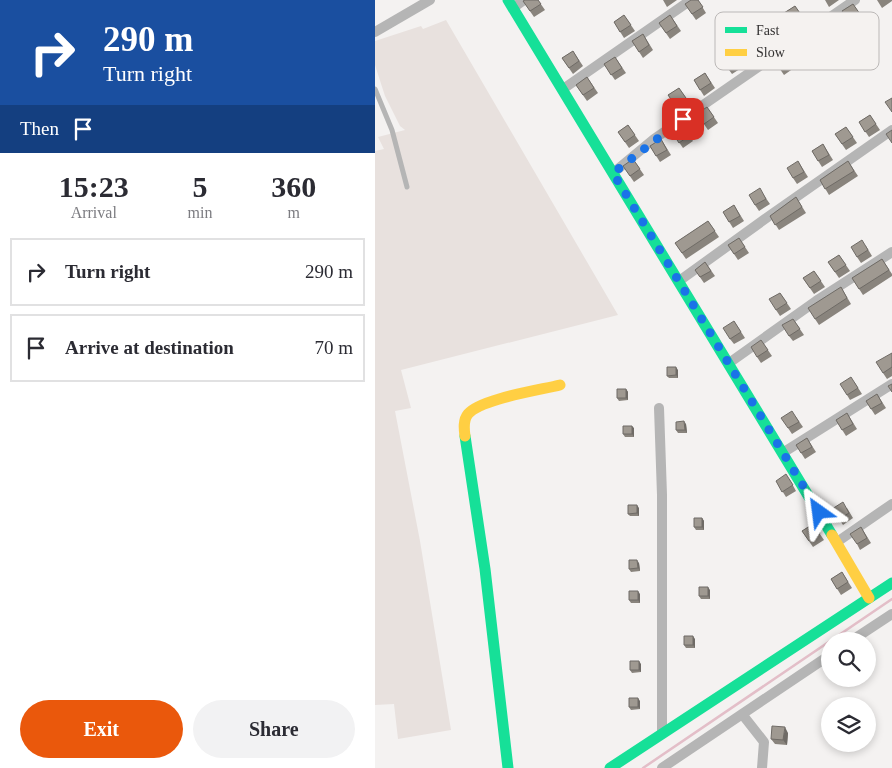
<!DOCTYPE html>
<style>
:root{--surface:#fff;--page:#f2f2f3;--text:#2b2b33;--muted:#7c7c81;--line:#e1e1e2;--accent:#ea580c}
body{margin:0;font-family:"Times New Roman",serif;background:var(--page);color:var(--text);height:100vh;display:flex;flex-direction:column;font-size:19px;white-space:nowrap}
*{box-sizing:border-box;margin:0}
p{font-size:16px;color:var(--muted)}
.icon{flex:none;width:28px;height:28px;fill:none;stroke:currentColor;stroke-width:2;stroke-linecap:round;stroke-linejoin:round}
.map{position:relative;flex:1;overflow:hidden}
.drawer{display:flex;flex-direction:column;background:var(--surface);width:375px}
.drawer>*{flex:none}
.hud{background:#1a4fa0;color:#fff;overflow:hidden}
.tools{position:absolute;left:446px;top:632px;display:grid;gap:10px}
.tools a{display:grid;place-items:center;width:55px;height:55px;border-radius:50%;background:var(--surface);box-shadow:0 2px 8px #0003;font-size:25px}
.pin{position:absolute;display:grid;place-items:center;width:42px;height:42px;color:#fff;margin:-21px;border-radius:10px;box-shadow:0 2px 8px #0006}
.me{position:absolute;width:55px;margin:-28px;rotate:329deg;stroke-linejoin:round;filter:drop-shadow(0 0 4px #0008)}
.turn{display:flex;align-items:center;gap:18px;height:105px;padding:0 20px;font-size:22px}
.turn .icon{width:65px;height:65px;stroke-width:2.5}
.turn b{display:block;font-size:35px;line-height:42px}
.then{display:flex;align-items:center;height:48px;padding:0 20px;background:#0003;gap:10px;font-size:19px}
.eta{display:flex;justify-content:space-evenly;align-items:center;height:85px;text-align:center}
.eta b{font-size:30px;font-weight:600;line-height:35px}
.primary-button{display:flex;gap:10px;margin-top:auto;padding:10px 20px}
.primary-button a{flex:1;height:58px;border-radius:30px;background:var(--accent);color:#fff;font-size:20px;font-weight:600;line-height:58px;text-align:center}
.primary-button a+a{background:var(--page);color:var(--text)}
ul{padding:0;list-style:none}
li{display:flex;align-items:center;gap:15px;height:68px;margin:0 10px 8px;padding:0 10px;border:2px solid var(--line);border-radius:0px}
li div{flex:1}
li b{display:block;font-size:19px}
li em{font-style:normal}
main{display:flex;flex:1;min-height:0}
.map>svg:first-child{display:block}
.built{fill:#e8e1de}
.lines{fill:none;stroke-linecap:round;stroke-linejoin:round}
.stream{stroke:#e3bec8;stroke-width:2.5}
.lane{stroke:#b5b5b5;stroke-width:5}
.street{stroke:#b5b5b5;stroke-width:10}
.fast{stroke:#16e098;stroke-width:11}
.slow{stroke:#ffcf43;stroke-width:11}
.wall{fill:#89847d}
.shaded-wall{fill:#6f6b66}
.building{fill:#9f9991;stroke:#6f6b66}
.route{stroke:#1a73e8;stroke-width:9;stroke-dasharray:0 16.2}
.key{fill:#f5f2f0;stroke:#bbb8b7;stroke-width:1}
.key-label{font-size:14px;fill:#343232}
</style>
<main>
<section class="drawer">
<div class="hud">
<div class="turn"><svg class="icon" aria-label="right" viewBox="0 0 24 24"><path d="M7 20v-9h11M14 6l5 5-5 5"/></svg><div><b>290 m</b>Turn right</div></div>
<div class="then">Then<svg class="icon" aria-label="arrive" viewBox="0 0 24 24"><path d="M6 21V4h12l-3 4 3 4H6"/></svg></div>
</div>
<div class="eta">
<div><b>15:23</b><p>Arrival</p></div>
<div><b>5</b><p>min</p></div>
<div><b>360</b><p>m</p></div>
</div>
<ul>
<li><svg class="icon" aria-label="right" viewBox="0 0 24 24"><path d="M7 20v-9h11M14 6l5 5-5 5"/></svg><div><b>Turn right</b></div><em>290 m</em></li>
<li><svg class="icon" aria-label="arrive" viewBox="0 0 24 24"><path d="M6 21V4h12l-3 4 3 4H6"/></svg><div><b>Arrive at destination</b></div><em>70 m</em></li>
</ul>
<div class="primary-button"><a>Exit</a><a>Share</a></div>
</section>
<div class="map">
<svg width="517" height="768" viewBox="0 0 517 768">
<rect width="100%" height="100%" fill="#f4f2f1"/>
<path class="built" d="M71,20L243,315L26,370L36,408L20,411L45,541L76,730L23,739L19,704L0,705V151L9,149L3,137L30,130L25,126L10,96L0,65V41L46,26L48,29Z"/>
<g class="lines">
<path class="stream" d="M268,768L517,599"/>
<path class="lane" d="M0,89L17,130L32,187"/>
<path class="street" d="M138,8L149,0
M0,32L55,0
M188,89L316,0
M238,173L279,139L480,0
M304,281L397,214L517,130
M354,363L441,301L517,252
M284,408L287,495V732
M409,452L517,384
M462,542L517,504
M476,641L517,614
M367,714L389,742L387,768
M287,768L455,655"/>
<path class="fast" d="M133,0L457,535
M90,436L110,569L133,768
M235,768L517,583"/>
<path class="slow" d="M90,436C89,429 88,420 93,414C105,399 165,390 185,385
M457,535L494,598"/>
</g>
<path class="wall" d="M163,0L170,10L159,17L148,1Z
M288,0H302L292,7Z
M323,0L331,13L321,20L310,4Z
M450,0H464L454,7Z
M502,0H517V1L507,8Z
M478,4L489,20L478,27L467,11Z
M420,6L431,22L420,29L409,13Z
M249,15L260,31L249,38L239,22Z
M295,15L306,31L295,39L284,23Z
M455,21L466,37L456,44L454,42L434,56L423,40Z
M394,26L405,42L394,49L383,33Z
M268,34L278,50L268,58L257,41Z
M198,51L208,66L198,74L187,58Z
M357,51L368,67L357,74L346,59Z
M409,52L419,68L409,75L398,59Z
M240,57L251,73L240,80L229,64Z
M330,73L340,88L329,96L319,80Z
M212,77L223,93L212,101L201,85Z
M304,88L315,104L304,111L293,95Z
M332,107L343,123L333,130L322,114Z
M495,115L505,130L494,137L484,122Z
M253,125L264,141L254,148L243,132Z
M308,125L318,141L308,148L297,132Z
M471,127L482,143L471,150L460,134Z
M286,139L296,155L285,162L275,146Z
M448,144L458,160L447,167L437,151Z
M258,159L269,175L259,182L248,166Z
M423,161L433,177L422,184L418,178Z
M473,161L483,176L454,195L445,180Z
M388,194L395,204L384,211L380,205Z
M421,197L431,213L404,230L395,216Z
M359,205L369,221L358,228L348,212Z
M333,221L344,237L311,259L300,243Z
M364,238L374,253L363,260L353,245Z
M491,246L497,256L486,263L482,257Z
M464,255L475,271L464,278L453,262Z
M507,259L517,274V276L488,295L477,278Z
M330,262L340,276L329,283L320,270Z
M439,271L450,287L439,294L428,278Z
M466,287L476,304L444,325L440,319Z
M405,293L416,309L405,316L401,310Z
M418,319L429,335L418,341L414,336Z
M359,321L370,338L359,344L355,339Z
M386,340L397,356L386,363L382,357Z
M517,353V376L512,379L508,373Z
M303,370V378H294L292,376Z
M480,383L487,394L475,400L472,395Z
M251,389L253,392V400L244,401L242,398Z
M502,394L511,408L500,415L491,401Z
M472,413L482,429L471,436L461,420Z
M421,417L428,427L417,434L413,428Z
M311,424L312,433H303L301,430Z
M259,428V437H250L248,434Z
M432,438L441,452L430,459L421,445Z
M415,480L421,491L411,497L401,481Z
M264,508V516H255L253,514Z
M472,508L478,518L468,525L464,519Z
M327,518L329,521V530H321L319,527Z
M438,524L449,540L438,547L427,531Z
M486,527L496,543L485,550L482,544Z
M264,563L265,571L256,572L254,569Z
M467,572L477,588L466,595L456,579Z
M335,590V599H326L324,596Z
M265,594V603H256L254,600Z
M320,639V648H311L309,645Z
M266,664V672L257,673L255,670Z
M265,701V709L256,710L254,707Z
M413,733L412,745L400,744L396,739Z"/>
<path class="shaded-wall" d="M301,367L303,370V378L301,375Z
M251,389L253,392V400L251,398Z
M309,421L311,424L312,433L310,430Z
M257,426L259,428V437L257,434Z
M262,505L264,508V516L262,513Z
M327,518L329,521V530L327,527Z
M262,560L264,563L265,571L263,568Z
M333,587L335,590V599L333,596Z
M263,591L265,594V603L263,600Z
M318,636L320,639V648L318,645Z
M264,661L266,664V672L264,670Z
M263,698L265,701V709L263,707Z
M410,727L413,733L412,745L408,740Z"/>
<path class="building" d="M150,0H163L166,4L155,11L148,1Z
M316,0H323L328,7L317,14L310,4Z
M478,4L485,14L474,21L467,11Z
M420,6L427,16L416,23L409,13Z
M249,15L256,25L245,32L239,22Z
M295,15L302,26L291,33L284,23Z
M268,34L274,45L264,52L257,41Z
M198,51L204,61L194,68L187,58Z
M240,57L247,68L236,75L229,64Z
M330,73L336,83L325,90L319,80Z
M212,77L219,88L208,95L201,85Z
M304,88L311,98L300,105L293,95Z
M517,98V112L510,102Z
M332,107L339,117L329,124L322,114Z
M495,115L501,124L490,132L484,122Z
M253,125L260,135L250,142L243,132Z
M308,125L315,135L304,143L297,132Z
M471,127L478,137L467,144L460,134Z
M517,130V143L511,134Z
M286,139L292,150L281,156L275,146Z
M448,144L454,155L443,161L437,151Z
M258,159L265,169L255,176L248,166Z
M423,161L429,172L418,178L412,168Z
M473,161L479,171L450,189L445,180Z
M385,188L391,199L380,205L374,195Z
M421,197L427,207L400,225L395,216Z
M359,205L365,216L354,222L348,212Z
M333,221L340,231L307,253L300,243Z
M364,238L370,247L359,254L353,245Z
M487,240L493,250L482,257L476,247Z
M464,255L471,265L460,272L453,262Z
M507,259L514,270L484,289L477,278Z
M330,262L336,271L325,277L320,270Z
M439,271L446,281L435,288L428,278Z
M466,287L472,298L440,319L433,308Z
M405,293L412,303L401,310L394,299Z
M418,319L425,329L414,336L407,325Z
M359,321L366,332L355,339L348,328Z
M386,340L393,350L382,357L376,347Z
M517,353V367L508,373L501,362Z
M292,367H301V375L292,376Z
M476,377L483,388L472,395L465,384Z
M517,384V392L513,386Z
M242,389H251V398H242Z
M502,394L507,403L496,409L491,401Z
M417,411L424,422L413,428L406,418Z
M472,413L478,424L467,430L461,420Z
M309,421L310,430H301V422Z
M248,426H257V434H248Z
M432,438L437,447L426,453L421,445Z
M411,474L418,485L407,492L401,481Z
M468,502L474,513L464,519L457,509Z
M253,505H262V513L253,514Z
M319,518H327V527H319Z
M438,524L445,534L434,541L427,531Z
M486,527L492,538L482,544L475,534Z
M254,560H262L263,568L254,569Z
M467,572L473,582L462,589L456,579Z
M324,587H333V596H324Z
M254,591H263V600H254Z
M309,636H318V645H309Z
M255,661H264V670H255Z
M254,698H263V707H254Z
M397,726L410,727L408,740L396,739Z"/>
<g class="lines">
<path class="route" d="M308,119L238,173L444,512"/>
</g>
<rect x="340" y="12" width="164" height="58" rx="8" class="key"/>
<rect x="350" y="27" width="22" height="6" fill="#16e098"/>
<rect x="350" y="49" width="22" height="7" fill="#ffcf43"/>
<g class="key-label">
<text x="381" y="35">Fast</text>
<text x="381" y="57">Slow</text>
</g>
</svg>
<div class="tools">
<a><svg class="icon" aria-label="search" viewBox="0 0 24 24"><circle cx="10" cy="10" r="6"/><path d="M15 15l6 6"/></svg></a>
<a><svg class="icon" aria-label="layers" viewBox="0 0 24 24"><path d="M12 4l9 5-9 5-9-5zM3 14l9 5 9-5"/></svg></a>
</div>
<div class="pin" style="left:308px;top:119px;background:#d93025"><svg class="icon" aria-label="arrive" viewBox="0 0 24 24"><path d="M6 21V4h12l-3 4 3 4H6"/></svg></div>
<svg class="me" style="left:444px;top:512px" viewBox="-20 -20 40 40"><path d="M0-17L14 15 0 8-14 15z" fill="#1a73e8" stroke="#fff" stroke-width="4"/></svg>
</div>
</main>
